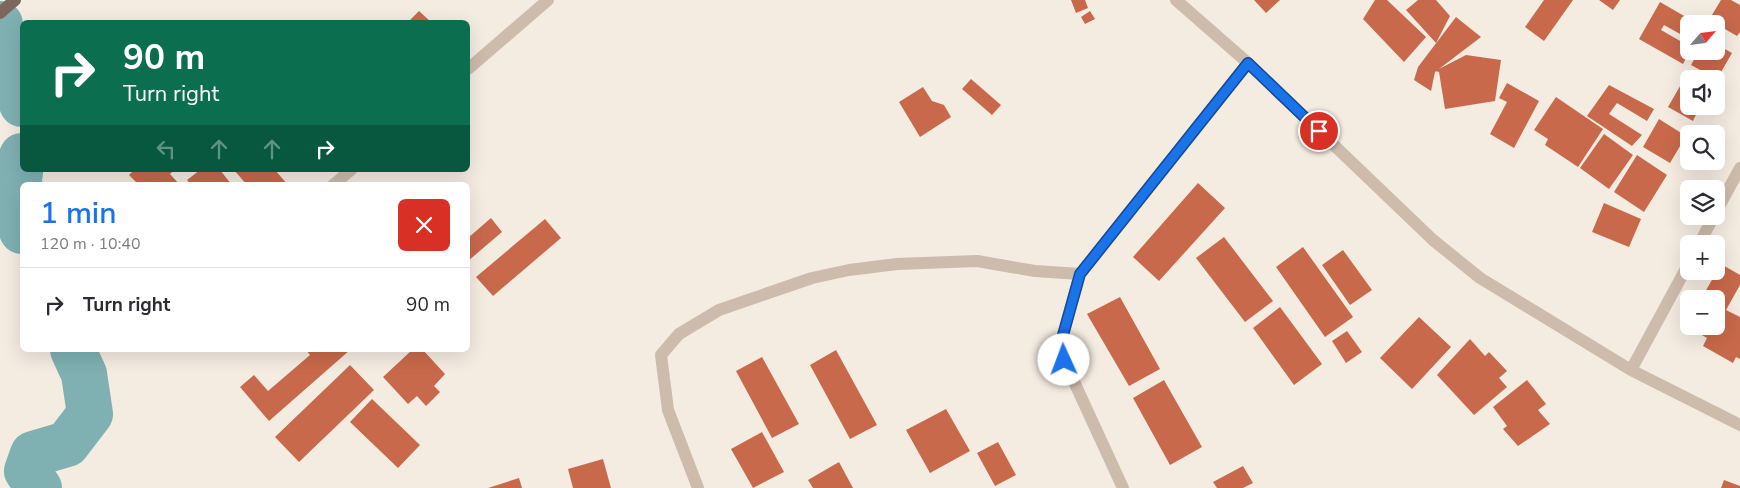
<!DOCTYPE html>
<meta charset="utf-8">
<style>
:root{--surface:#fff;--page:#f2f2f3;--text:#2b2b33;--muted:#7c7c81;--line:#e1e1e2;--accent:#1a73e8}
body{margin:0;font-family:"Nunito Sans",sans-serif;background:var(--page);color:var(--text);height:100vh;display:flex;flex-direction:column;font-size:19px;white-space:nowrap}
*{box-sizing:border-box;margin:0}
p{font-size:16px;color:var(--muted)}
.icon{flex:none;width:28px;height:28px;fill:none;stroke:currentColor;stroke-width:2;stroke-linecap:round;stroke-linejoin:round}
.map{position:relative;flex:1;overflow:hidden}
.side{position:absolute;left:20px;top:182px;width:450px;height:170px;display:flex;flex-direction:column;background:var(--surface);border-radius:8px;box-shadow:0 5px 20px #0002}
.side>*{flex:none}
.hud{position:absolute;left:20px;top:20px;width:450px;height:152px;border-radius:8px;box-shadow:0 5px 20px #0002;background:#0b6e4f;color:#fff;overflow:hidden}
.needle{width:32px;rotate:62deg}
.tools{position:absolute;left:1680px;top:15px;display:grid;gap:10px}
.tools a{display:grid;place-items:center;width:45px;height:45px;border-radius:8px;background:var(--surface);box-shadow:0 5px 20px #0002;font-size:25px}
.pin{position:absolute;display:grid;place-items:center;width:42px;height:42px;color:#fff;margin:-21px;border:2px solid #fff;border-radius:50%;box-shadow:0 1px 5px #0007}
.me{position:absolute;width:55px;margin:-28px;rotate:358deg;stroke-linejoin:round;filter:drop-shadow(0 0 4px #0008)}
.turn{display:flex;align-items:center;gap:18px;height:105px;padding:0 20px;font-size:22px}
.turn .icon{width:65px;height:65px;stroke-width:2.5}
.turn b{display:block;font-size:35px;line-height:42px}
.lanes{display:flex;align-items:center;height:48px;padding:0 20px;background:#0003;justify-content:center;gap:25px;direction:ltr}
.lanes .off{opacity:.35}
.round{display:grid;place-items:center;flex:none;width:52px;height:52px;border-radius:8px;background:var(--page)}
.summary{display:flex;align-items:center;justify-content:space-between;height:85px;padding:0 20px}
h1{font-size:30px;font-weight:600;line-height:38px;color:var(--accent)}
ul{padding:0;list-style:none}
li{display:flex;align-items:center;gap:15px;height:75px;padding:0 20px;border-top:1px solid var(--line)}
li div{flex:1}
li b{display:block;font-size:19px}
li em{font-style:normal}
.map>svg:first-child{display:block}
.lines{fill:none;stroke-linecap:round;stroke-linejoin:round}
.river{stroke:#7fb0b2;stroke-width:46}
.building{fill:#c8694b}
.minor{stroke:#cdbbac;stroke-width:12}
.major{stroke:#7d675c;stroke-width:12}
.route-casing{stroke:#114b97;stroke-width:12}
.route{stroke:#1a73e8;stroke-width:9}
</style>
<div class="map">
<svg width="1740" height="488" viewBox="0 0 1740 488">
<rect width="100%" height="100%" fill="#f4ebe1"/>
<g class="lines">
<path class="river" d="M0,24L3,53L22,104
M22,156L19,180L22,231
M39,488L27,471L33,454L67,444L90,414L84,374L73,350"/>
</g>
<path class="building" d="M1071,0H1085L1088,8L1076,13Z
M1254,0H1280L1266,13Z
M1375,0H1387L1426,37L1404,62L1363,19Z
M1418,0H1436L1450,16L1436,43L1406,10Z
M1544,0H1573L1544,41L1525,27Z
M1599,0H1620L1613,10Z
M1721,0H1731L1740,5V32L1737,36L1709,20Z
M1660,2L1698,24H1689V39L1664,25L1661,30L1689,46V51H1690L1683,64L1639,39Z
M419,11L431,22H408Z
M1090,11L1095,19L1085,24L1081,17Z
M1456,17L1481,37L1435,72L1431,91L1414,80L1418,67Z
M1716,44L1732,53L1717,79L1691,65L1699,51H1716Z
M1466,55L1501,60L1495,101L1445,109L1439,72L1435,71Z
M971,79L1001,105L992,115L962,89Z
M1683,81L1689,85V106H1700L1693,121L1668,107Z
M1507,83L1539,101L1514,148L1490,134L1507,102L1499,98Z
M1609,85L1654,109L1647,121L1617,103L1609,114L1642,135L1632,146L1587,116Z
M923,87L932,101L944,105L951,117L920,137L899,102Z
M1556,97L1603,129L1578,167L1545,145L1548,139L1534,130Z
M1659,119L1686,136L1670,163L1643,147Z
M1604,134L1633,155L1609,189L1580,168Z
M1637,155L1667,175L1644,212L1614,192Z
M134,170H174L170,174L180,185H139L129,175Z
M200,170H220L232,185H191L187,180Z
M234,170H275L288,185H247Z
M1198,183L1225,208L1159,281L1133,257Z
M1604,203L1641,219L1629,247L1592,232Z
M491,218L502,232L468,261V238Z
M545,219L561,238L493,296L476,277Z
M1224,237L1273,301L1245,322L1196,258Z
M1303,247L1353,317L1325,337L1276,267Z
M1343,250L1372,290L1350,305L1322,265Z
M1721,264L1740,275V285L1726,310L1740,317V359L1736,357L1733,363L1703,346L1707,338L1686,326L1689,321V326H1716V299H1701Z
M1120,297L1160,369L1129,386L1087,314Z
M1280,307L1322,364L1294,385L1253,328Z
M1419,317L1451,347L1412,389L1380,358Z
M1347,331L1362,352L1346,363L1332,341Z
M1470,339L1485,356L1489,352L1507,371L1499,378L1507,387L1474,415L1437,375Z
M306,350H350L269,421L240,387L254,375L268,391L310,355Z
M412,350H423L445,374L434,386L440,392L426,406L417,396L408,404L383,377Z
M836,350L877,425L850,439L810,365Z
M762,357L799,424L772,438L736,371Z
M350,365L374,390L299,462L275,437Z
M1164,380L1202,447L1170,465L1133,398Z
M1527,380L1546,404L1538,410L1550,424L1518,446L1503,429L1507,426L1493,407Z
M372,399L420,445L398,468L350,422Z
M946,409L970,451L930,473L906,430Z
M762,432L784,472L753,488L731,449Z
M998,442L1016,475L995,486L977,453Z
M603,459L611,488H573L568,469Z
M839,462L853,488H813L808,480Z
M1243,466L1253,483L1243,488H1217L1213,482Z
M519,478L522,488H488Z
M1724,480L1740,486V488H1721Z"/>
<g class="lines">
<path class="minor" d="M1176,0L1248,63L1433,240L1480,278L1631,370L1740,425
M468,69L548,0
M333,185L351,170
M1716,212L1740,168
M1699,244L1714,216
M1631,370L1689,263
M698,488L668,410L661,355L679,334L719,310L812,278L849,270L897,264L977,261L1035,271L1080,274
M1123,488L1064,360L1063,335L1080,274L1248,63"/>
<path class="major" d="M0,13L15,0"/>
</g>
<g class="lines">
<g class="route-casing">
<path id="route" d="M1064,360L1063,335L1080,274L1248,63L1319,131"/>
</g>
<use href="#route" class="route"/>
</g>
</svg>
<div class="tools">
<a><svg class="needle" viewBox="-14 -14 28 28"><path d="M0-13l5 13h-10z" fill="#e53935"/><path d="M0 13l5-13h-10z" fill="#7c7c81"/></svg></a>
<a><svg class="icon" aria-label="sound" viewBox="0 0 24 24"><path d="M4 9h4l5-4v14l-5-4H4zM17 9q2 3 0 6"/></svg></a>
<a><svg class="icon" aria-label="search" viewBox="0 0 24 24"><circle cx="10" cy="10" r="6"/><path d="M15 15l6 6"/></svg></a>
<a><svg class="icon" aria-label="layers" viewBox="0 0 24 24"><path d="M12 4l9 5-9 5-9-5zM3 14l9 5 9-5"/></svg></a>
<a>+</a>
<a>−</a>
</div>
<div class="pin" style="left:1319px;top:131px;background:#d93025"><svg class="icon" aria-label="arrive" viewBox="0 0 24 24"><path d="M6 21V4h12l-3 4 3 4H6"/></svg></div>
<svg class="me" style="left:1064px;top:360px" viewBox="-20 -20 40 40"><circle r="19" fill="#fff"/><path d="M0-13L10 11 0 6-10 11z" fill="#1a73e8"/></svg>
<div class="hud">
<div class="turn"><svg class="icon" aria-label="right" viewBox="0 0 24 24"><path d="M7 20v-9h11M14 6l5 5-5 5"/></svg><div><b>90 m</b>Turn right</div></div>
<div class="lanes"><svg class="icon off" aria-label="left" viewBox="0 0 24 24"><path d="M17 20v-9H6M10 6l-5 5 5 5"/></svg><svg class="icon off" aria-label="ahead" viewBox="0 0 24 24"><path d="M12 20V5M6 11l6-6 6 6"/></svg><svg class="icon off" aria-label="ahead" viewBox="0 0 24 24"><path d="M12 20V5M6 11l6-6 6 6"/></svg><svg class="icon" aria-label="right" viewBox="0 0 24 24"><path d="M7 20v-9h11M14 6l5 5-5 5"/></svg></div>
</div>
<section class="side">
<div class="summary"><div><h1>1 min</h1><p>120 m · 10:40</p></div><a class="round" style="background:#d93025;color:#fff"><svg class="icon" aria-label="close" viewBox="0 0 24 24"><path d="M6 6l12 12M18 6L6 18"/></svg></a></div>
<ul>
<li><svg class="icon" aria-label="right" viewBox="0 0 24 24"><path d="M7 20v-9h11M14 6l5 5-5 5"/></svg><div><b>Turn right</b></div><em>90 m</em></li>
</ul>
</section>
</div>
